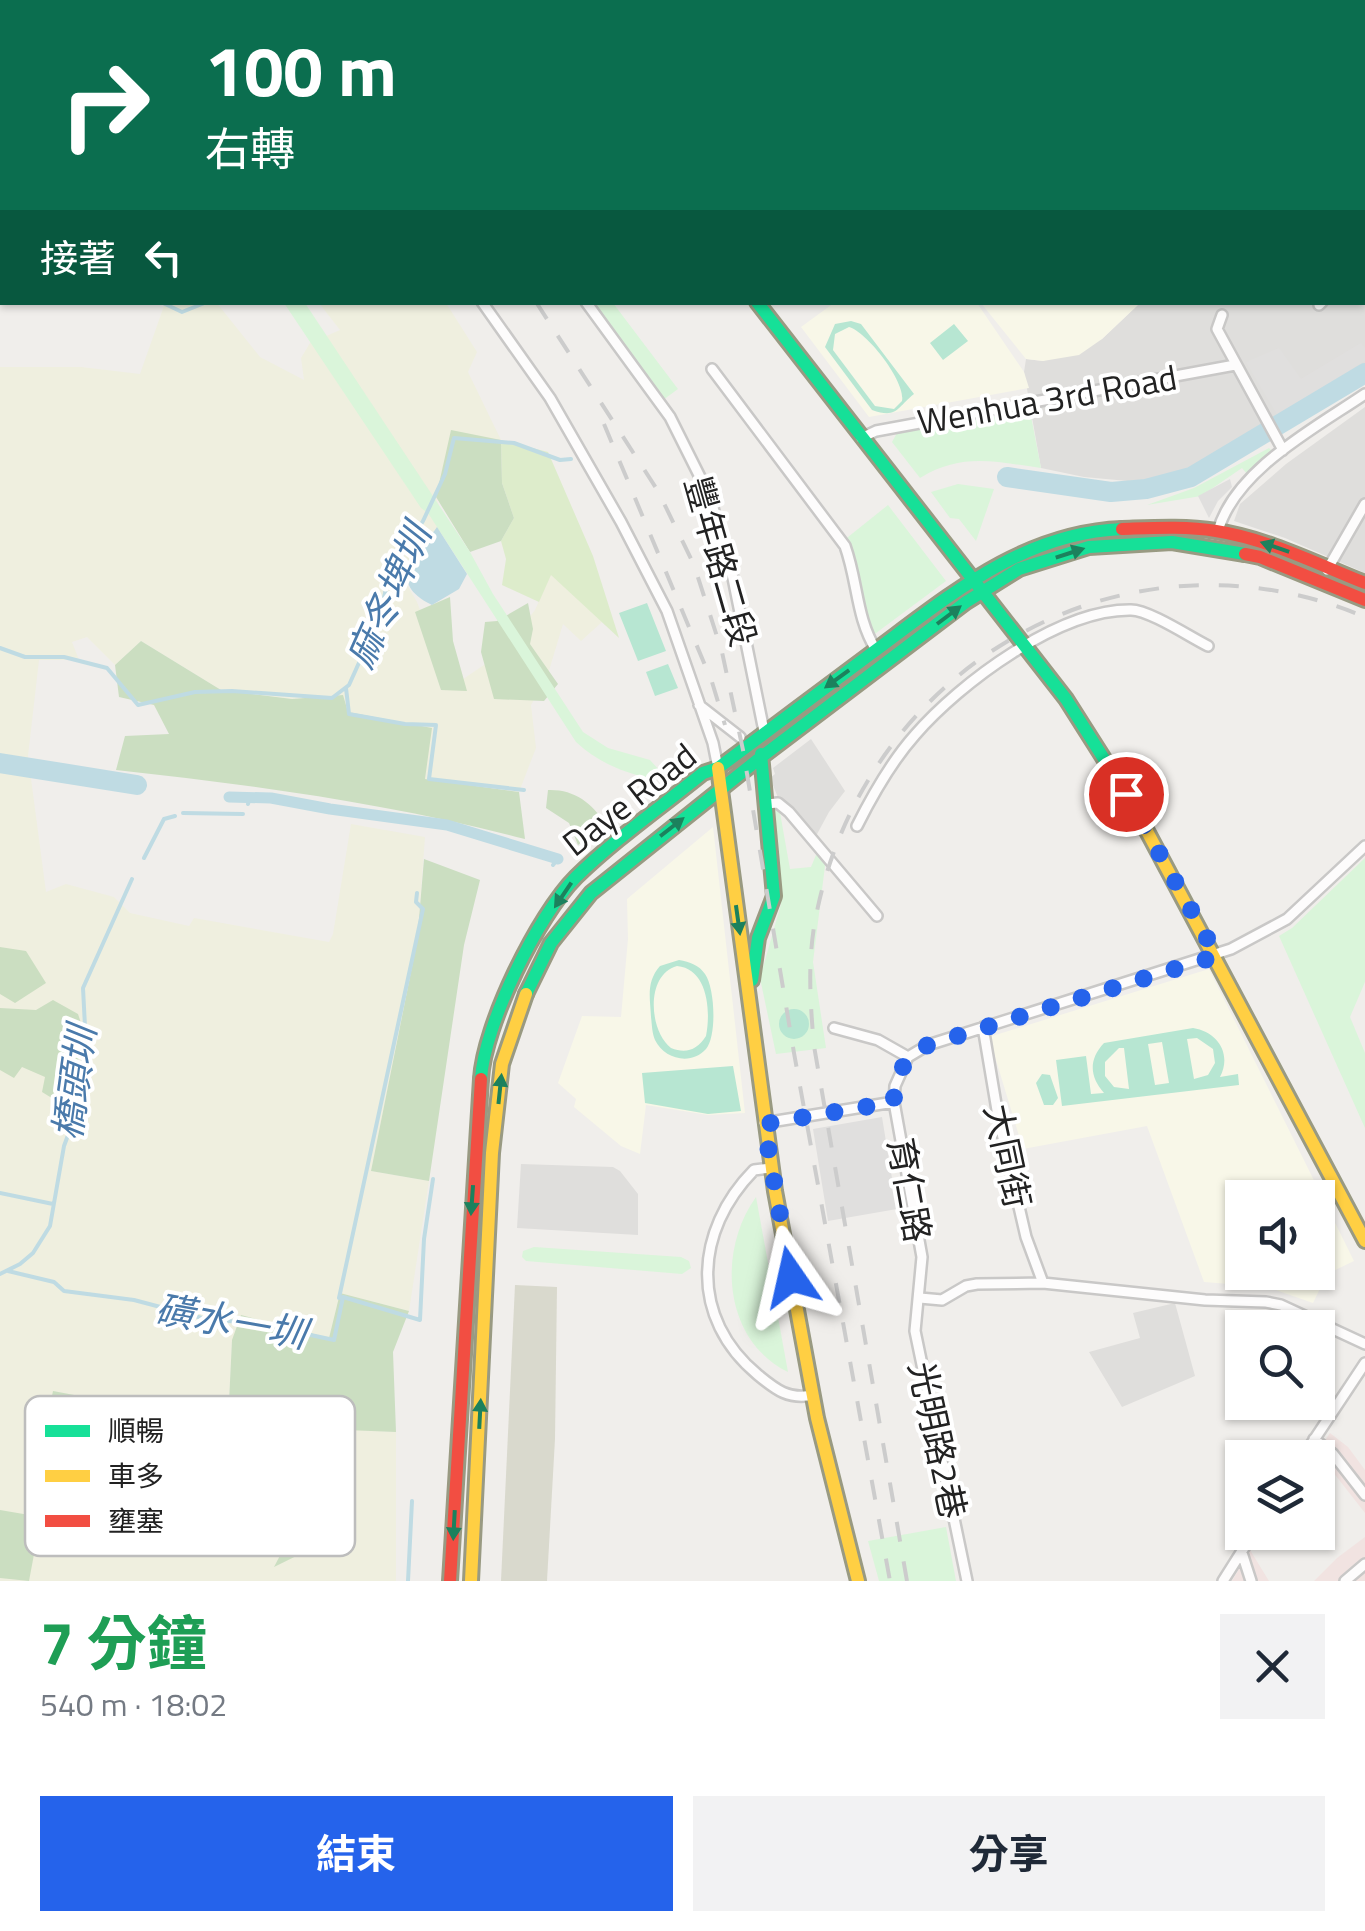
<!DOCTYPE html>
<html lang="zh-TW">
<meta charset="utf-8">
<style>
:root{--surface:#fff;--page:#f2f2f3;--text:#1f2937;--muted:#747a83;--accent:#2563eb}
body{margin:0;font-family:"Titillium Web","Noto Sans TC",sans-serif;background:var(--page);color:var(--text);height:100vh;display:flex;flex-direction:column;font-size:38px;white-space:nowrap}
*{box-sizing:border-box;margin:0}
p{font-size:32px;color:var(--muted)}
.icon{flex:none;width:55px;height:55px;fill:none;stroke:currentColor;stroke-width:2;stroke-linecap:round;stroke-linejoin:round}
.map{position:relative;height:1581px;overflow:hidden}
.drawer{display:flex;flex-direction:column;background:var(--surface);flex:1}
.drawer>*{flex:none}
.banner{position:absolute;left:0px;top:0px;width:1365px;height:305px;box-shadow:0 2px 8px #0004;background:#0b6e4f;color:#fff;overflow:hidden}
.buttons{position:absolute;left:1225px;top:1180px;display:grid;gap:20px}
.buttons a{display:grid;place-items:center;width:110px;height:110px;border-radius:0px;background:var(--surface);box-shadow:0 2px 8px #0004;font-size:50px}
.pin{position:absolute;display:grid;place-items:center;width:85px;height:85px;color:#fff;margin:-42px;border:5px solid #fff;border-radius:50%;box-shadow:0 2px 10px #0007}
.me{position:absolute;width:110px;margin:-55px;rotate:349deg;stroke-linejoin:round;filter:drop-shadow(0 0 8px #0008)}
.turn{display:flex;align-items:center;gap:35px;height:210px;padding:0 40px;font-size:45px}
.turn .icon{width:130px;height:130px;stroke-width:2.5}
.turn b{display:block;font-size:70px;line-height:85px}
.then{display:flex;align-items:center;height:95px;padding:0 40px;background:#0003;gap:20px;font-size:38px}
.round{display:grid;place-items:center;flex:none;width:105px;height:105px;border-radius:0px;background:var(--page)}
.overview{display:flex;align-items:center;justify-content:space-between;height:170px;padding:0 40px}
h1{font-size:60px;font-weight:700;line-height:75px;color:#1e9e55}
.action{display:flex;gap:20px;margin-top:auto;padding:20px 40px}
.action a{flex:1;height:115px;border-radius:0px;background:var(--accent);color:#fff;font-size:40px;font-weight:700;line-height:115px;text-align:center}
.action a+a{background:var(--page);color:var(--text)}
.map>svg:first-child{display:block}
.residential{fill:#dfdedc}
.commercial{fill:#f1e3e1}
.education{fill:#f8f7e8;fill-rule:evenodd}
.construction{fill:#d9d9cd}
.farmland{fill:#efefdf}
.grass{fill:#ddeccb}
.forest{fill:#cbdec1}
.park{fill:#daf5da}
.pitch{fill:#b7e6d2;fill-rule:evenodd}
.parking{fill:#e0dfde}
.water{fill:#bfdbe3}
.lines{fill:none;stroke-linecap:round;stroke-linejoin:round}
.stream{stroke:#bfdbe3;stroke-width:4}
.canal{stroke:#bfdbe3;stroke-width:11}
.river{stroke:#bfdbe3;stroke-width:20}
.street-casing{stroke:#c9c8c7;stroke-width:14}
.fast-casing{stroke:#999a82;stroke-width:18}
.slow-casing{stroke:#999a82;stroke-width:18}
.jam-casing{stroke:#999a82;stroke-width:18}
.street{stroke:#fdfcfc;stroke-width:9}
.fast{stroke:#16e098;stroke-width:12}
.slow{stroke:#ffcf43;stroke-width:12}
.jam{stroke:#f24e42;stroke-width:12}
.rail{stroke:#ccc;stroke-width:4;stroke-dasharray:20 20;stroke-linecap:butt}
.oneway{fill:#1c815d}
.route{stroke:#2563eb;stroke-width:18;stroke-dasharray:0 32.4}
.labels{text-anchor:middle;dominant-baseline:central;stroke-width:8;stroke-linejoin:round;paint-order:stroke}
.street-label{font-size:35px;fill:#222;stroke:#fff}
.water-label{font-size:38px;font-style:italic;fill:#4a7aab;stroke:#fff}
.key{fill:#fff;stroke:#bdbdbd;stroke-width:2.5}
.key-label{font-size:28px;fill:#222}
</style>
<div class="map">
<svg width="1365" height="1581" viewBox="0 0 1365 1581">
<rect width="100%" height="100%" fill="#f0eeeb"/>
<path class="residential" d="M1365,86V367L1314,408L1262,442L1194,480L1149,483L1084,477L1041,468L1024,372L1026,359L1043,361L1102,339L1140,303L1362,302Z
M1365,407V573L1285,538L1234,521L1240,504L1286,464Z
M811,739L845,791L829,812L816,836L779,800L770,778L775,774L773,768Z
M521,1164L613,1167L620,1171L638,1194V1235L517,1228Z
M1175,1303L1195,1376L1122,1407L1089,1352L1140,1338L1133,1313Z"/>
<path class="commercial" d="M1330,1433L1348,1447L1365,1470V1513L1329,1467L1314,1456Z
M1365,1537V1581H1314L1337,1558Z
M1250,1550L1269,1581H1232Z"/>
<path class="education" d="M531,0H1365V86L1363,90L1362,2Z
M834,303H977L1024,372L1029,388L869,417L801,327Z
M981,303H1140L1102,339L1079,355L1043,361L1026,359Z
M713,827L745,1113L708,1115L646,1105L640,1154L621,1146L574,1107L576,1099L558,1083L582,1016L621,1017L628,939L627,899Z
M1209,969L1354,1261L1327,1274L1313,1303L1267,1287L1204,1282L1147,1126L1023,1149L989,1037ZM1242,1198H1318V1272H1242Z"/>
<path class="construction" d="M515,1285L557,1287L555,1439L547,1581H501Z"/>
<path class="farmland" d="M216,302L260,357L304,380L301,358L310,343L340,330L319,303H446L477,352L468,372L501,440L451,431L436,497L448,530L403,578L417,602L450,688L503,652L535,610L551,574L602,622L581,641L563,624L548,674L531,705L536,748L519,792L425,779L431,728L348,712L342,695L292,699L221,690L141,641L115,665L87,637L72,642L79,660H39L28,756L46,892L66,884L114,897L130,913L189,926L194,918L329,942L333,934L351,824L425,837L417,942L371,1171L429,1181L409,1311L340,1293L329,1338L232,1340L229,1402L290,1412L291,1453L345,1429L396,1432V1581H0V367H81L140,374L165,303Z"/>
<path class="grass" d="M501,440L548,452L593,556L619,638L551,575L539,602L502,585L506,559L501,541L514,518L502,483Z"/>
<path class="forest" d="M451,430L501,440L502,483L514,518L501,541L470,552L436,497Z
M450,597L453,641L467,691L441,690L415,612Z
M528,603L533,629L530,644L558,684L544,701L494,699L481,652L485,622L497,621Z
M141,641L221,690L292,699L343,695L348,712L432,728L425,779L519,792L525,839C391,804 254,785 116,770L125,736L169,734L154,705L119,697L115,665Z
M548,790C573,789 592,802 605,824L578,845L569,823L546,808Z
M424,859L480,880L464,945L429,1181L371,1171L417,942Z
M0,947L26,951L46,983L15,1003L0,994Z
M53,1000L78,1014L84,1032L68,1108L42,1092L45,1077L22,1067L14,1078L0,1070V1008L36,1010Z
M340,1293L409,1311L393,1352L396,1432L346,1430L350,1513L341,1534L274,1567L304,1510L291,1453L290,1412L229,1402L232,1340L241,1315L329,1338Z
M53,1391L106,1401L93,1472L37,1469Z
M0,1510L41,1517L29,1581L0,1578Z"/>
<path class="park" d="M284,303H305L470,552L493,594L583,732L608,748L650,760L661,772L652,779C622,772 599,763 576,742L428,513L421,508Z
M590,303H613L678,389L663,400Z
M1030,411L1041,468C996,462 962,452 920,478L892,442L897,433Z
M1269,448L1273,452L1271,457L1247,474L1242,468L1201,496L1147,505L1194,488Z
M958,484L994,489L976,541L959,519L950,518L931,492Z
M888,505L946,581L872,636L843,541Z
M779,807L790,869L811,867L816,855L826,858L813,962L826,1048L776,1054L760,978L781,904L770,817L773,810Z
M1365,858V982L1350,1017L1365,1053V1128L1279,936L1292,928Z
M756,1197L788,1372C723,1340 717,1251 756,1197Z
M534,1247L681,1257L689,1261L691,1268L682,1274L526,1261L522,1257L523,1251Z
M946,1527L956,1581H879L868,1541Z"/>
<path class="pitch" d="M851,321L861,324L914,394C897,407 898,419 872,410L825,347L835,324ZM849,327C867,332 906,382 902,401L894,409L875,406L833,350L835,334Z
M954,324L968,341L943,360L930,343Z
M647,603L666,651L638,661L619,613Z
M668,664L678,688L655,696L646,672Z
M679,960C690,962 699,965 705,974C715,988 717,1036 706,1049C691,1066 664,1059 655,1040C652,1033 652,1025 651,1017C650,997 646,982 660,966ZM677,966C708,969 711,1011 706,1036C697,1050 686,1054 671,1048C649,1031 645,975 677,966Z
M779 1024a15 15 0 1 1 30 0a15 15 0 1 1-30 0Z
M1193,1028C1218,1032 1232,1054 1220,1077L1238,1074L1239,1085L1062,1106L1056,1060L1086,1056L1091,1094L1104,1093C1090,1077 1088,1060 1104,1043ZM1197,1038L1213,1049L1215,1063L1208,1075L1194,1079L1187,1039ZM1162,1042L1169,1083L1155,1085L1148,1044ZM1119,1048H1124L1129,1089L1114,1087L1105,1076V1062Z
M733,1066L741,1111L708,1114L645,1103L642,1073Z
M1042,1074L1050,1075L1058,1098L1053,1105H1044L1036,1083Z"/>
<path class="parking" d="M1361,343L1365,348V361L1278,416L1246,362L1279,348L1301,379Z
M1230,479L1232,487L1218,501L1209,518L1198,496Z
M882,1117L897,1209L828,1221L813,1129Z"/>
<path class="water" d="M437,527L467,574L459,589L432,605C386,582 415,558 437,527Z"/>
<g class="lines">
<path class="stream" d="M0,285H2
M161,302L182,312L207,302
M0,648L25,657H64L107,668L138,705L195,692L232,691L332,698L349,685L380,616L389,575L423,521L445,474L454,438L514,443L560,460L571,459
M346,688L349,714L405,724L436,725L429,779L524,790
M248,804L250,797
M183,813L243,814
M144,858L164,819L175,816
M553,865L558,859
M0,1193L53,1204
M8,1271L54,1282L64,1291L134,1300L202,1318L264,1325L334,1340L343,1297L420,1320L424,1239L433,1179
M0,1274L20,1264L33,1253L50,1226L64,1146L74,1119L86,1046L83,988L132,879
M339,1298L423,909L416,902L417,893
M408,1581L412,1501"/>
<path class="canal" d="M229,797L271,798L330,809L447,825L558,859"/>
<path class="river" d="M49,2L52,0
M0,44L2,42
M1007,477L1111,492L1146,489L1191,477L1365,373
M0,763L137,785"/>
<g class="street-casing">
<path id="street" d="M269,0L271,2
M23,2L26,0
M72,2L75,0
M0,23L2,20
M0,71L2,68
M1362,260L1365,257
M482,302L550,398L621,522L667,611L713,743L718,768
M586,302L670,417L710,497L733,578L764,731
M1319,305L1322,302
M1222,315L1217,329L1283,450
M712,369L845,546C858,582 856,618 876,650
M861,438L876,431L1235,365
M1218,531C1235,470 1315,428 1365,394
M1327,570L1365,504
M699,705L740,737
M765,804L778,803L789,812L877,916
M857,826C873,794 891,762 915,735C960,683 1059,609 1131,610C1149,610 1190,637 1208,646
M983,1027L998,1116L1026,1237L1043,1283
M834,1028L878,1040L908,1057
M764,1123L894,1102
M771,1168L754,1170C694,1231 689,1318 758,1375C776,1390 789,1400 813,1395
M920,1298L942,1300L966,1286L977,1284L1043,1283L1205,1300L1266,1302L1281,1305L1365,1344
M1314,1439L1333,1454L1365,1495
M1302,1458L1365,1363
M1242,1553L1251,1581
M967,1581L915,1331L922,1257L894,1102L895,1086L908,1057L928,1045L1231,949L1287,919L1365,846
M1223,1581L1254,1532
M1345,1581L1365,1564"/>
</g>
<g class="fast-casing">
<path id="fast" d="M757,302L1066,699L1132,803
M752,980L758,938L774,896L761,754
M526,994L551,943L591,893L760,758L966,602L1019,569L1089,547L1172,542L1245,554
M481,1079C484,1025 538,915 576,877C615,839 661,807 703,773L718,768C769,730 821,691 872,653C949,596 1022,533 1122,529"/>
</g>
<g class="slow-casing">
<path id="slow" d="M505,0L507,2
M718,768L775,1191L817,1418L858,1581
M1132,803L1365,1241
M471,1581L492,1153L502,1064L526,994"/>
</g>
<g class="jam-casing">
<path id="jam" d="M1122,529C1153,528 1185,526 1216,531C1268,539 1317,564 1365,583
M1245,554L1260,557L1365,600
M450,1581L481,1079"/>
</g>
<use href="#street" class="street"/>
<use href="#fast" class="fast"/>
<use href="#slow" class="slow"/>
<use href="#jam" class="jam"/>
<path class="rail" d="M333,0L334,2
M350,0L352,2
M536,302L658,491L694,565L722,652L743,750L794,1053L890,1581
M604,424L712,682L725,725
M907,1581L814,1046C810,1000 807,957 817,911C869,662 1128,517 1365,617"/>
</g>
<defs><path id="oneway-solid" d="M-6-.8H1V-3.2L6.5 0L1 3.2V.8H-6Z" transform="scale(2.5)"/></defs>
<g class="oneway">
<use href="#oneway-solid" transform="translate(1275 547) rotate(-161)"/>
<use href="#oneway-solid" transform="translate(1070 553) rotate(-18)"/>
<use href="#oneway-solid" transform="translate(949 615) rotate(-37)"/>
<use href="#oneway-solid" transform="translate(837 679) rotate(144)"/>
<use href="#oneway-solid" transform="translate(672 827) rotate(-38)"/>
<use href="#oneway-solid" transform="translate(563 895) rotate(124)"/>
<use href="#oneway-solid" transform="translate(738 920) rotate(82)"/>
<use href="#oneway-solid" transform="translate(500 1089) rotate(-84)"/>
<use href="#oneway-solid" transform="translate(472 1200) rotate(94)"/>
<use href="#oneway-solid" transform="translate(480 1414) rotate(-87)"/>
<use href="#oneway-solid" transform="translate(454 1525) rotate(93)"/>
</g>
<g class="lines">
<path class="route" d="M791,1277L764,1124L894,1102C893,1076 906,1056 928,1045L1217,956L1126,794"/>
</g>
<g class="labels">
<g class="street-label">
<text transform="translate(1047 399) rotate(-10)">Wenhua 3rd Road</text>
<text transform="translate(721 561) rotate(74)">豐年路二段</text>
<text transform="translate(629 799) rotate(-38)">Daye Road</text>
<text transform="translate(1008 1156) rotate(78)">大同街</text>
<text transform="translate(910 1190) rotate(80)">育仁路</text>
<text transform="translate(938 1440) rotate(78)">光明路2巷</text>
</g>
<g class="water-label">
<text transform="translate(388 596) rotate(-66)">麻冬埤圳</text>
<text transform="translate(74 1083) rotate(-82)">橋頭圳</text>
<text transform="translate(231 1321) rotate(10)">磺水一圳</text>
</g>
</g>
<rect x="25" y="1396" width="330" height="160" rx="15" class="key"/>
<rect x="45" y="1425" width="45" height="12" fill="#16e098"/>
<rect x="45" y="1470" width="45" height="12" fill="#ffcf43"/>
<rect x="45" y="1515" width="45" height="12" fill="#f24e42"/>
<g class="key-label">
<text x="108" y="1441">順暢</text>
<text x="108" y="1486">車多</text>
<text x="108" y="1531">壅塞</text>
</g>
</svg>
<div class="buttons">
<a><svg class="icon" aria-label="sound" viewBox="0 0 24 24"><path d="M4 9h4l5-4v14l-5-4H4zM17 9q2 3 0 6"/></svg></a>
<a><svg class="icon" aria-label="search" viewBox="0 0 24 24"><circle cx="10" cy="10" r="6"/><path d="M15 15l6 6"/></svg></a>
<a><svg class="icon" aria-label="layers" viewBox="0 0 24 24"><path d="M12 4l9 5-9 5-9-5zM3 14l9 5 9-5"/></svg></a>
</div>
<div class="pin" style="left:1126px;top:794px;background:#d93025"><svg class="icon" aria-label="arrive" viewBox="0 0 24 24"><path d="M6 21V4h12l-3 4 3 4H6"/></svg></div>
<svg class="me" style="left:791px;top:1277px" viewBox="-20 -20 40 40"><path d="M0-17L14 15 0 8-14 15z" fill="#2563eb" stroke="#fff" stroke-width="4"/></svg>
<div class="banner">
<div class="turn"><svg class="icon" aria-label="right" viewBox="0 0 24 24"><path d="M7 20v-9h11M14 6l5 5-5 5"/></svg><div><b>100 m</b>右轉</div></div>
<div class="then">接著<svg class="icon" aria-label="left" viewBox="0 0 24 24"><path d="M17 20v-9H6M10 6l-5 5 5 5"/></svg></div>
</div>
</div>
<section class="drawer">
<div class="overview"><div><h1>7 分鐘</h1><p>540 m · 18:02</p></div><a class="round"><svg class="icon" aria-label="close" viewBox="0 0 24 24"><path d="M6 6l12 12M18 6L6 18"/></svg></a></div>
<div class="action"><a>結束</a><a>分享</a></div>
</section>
